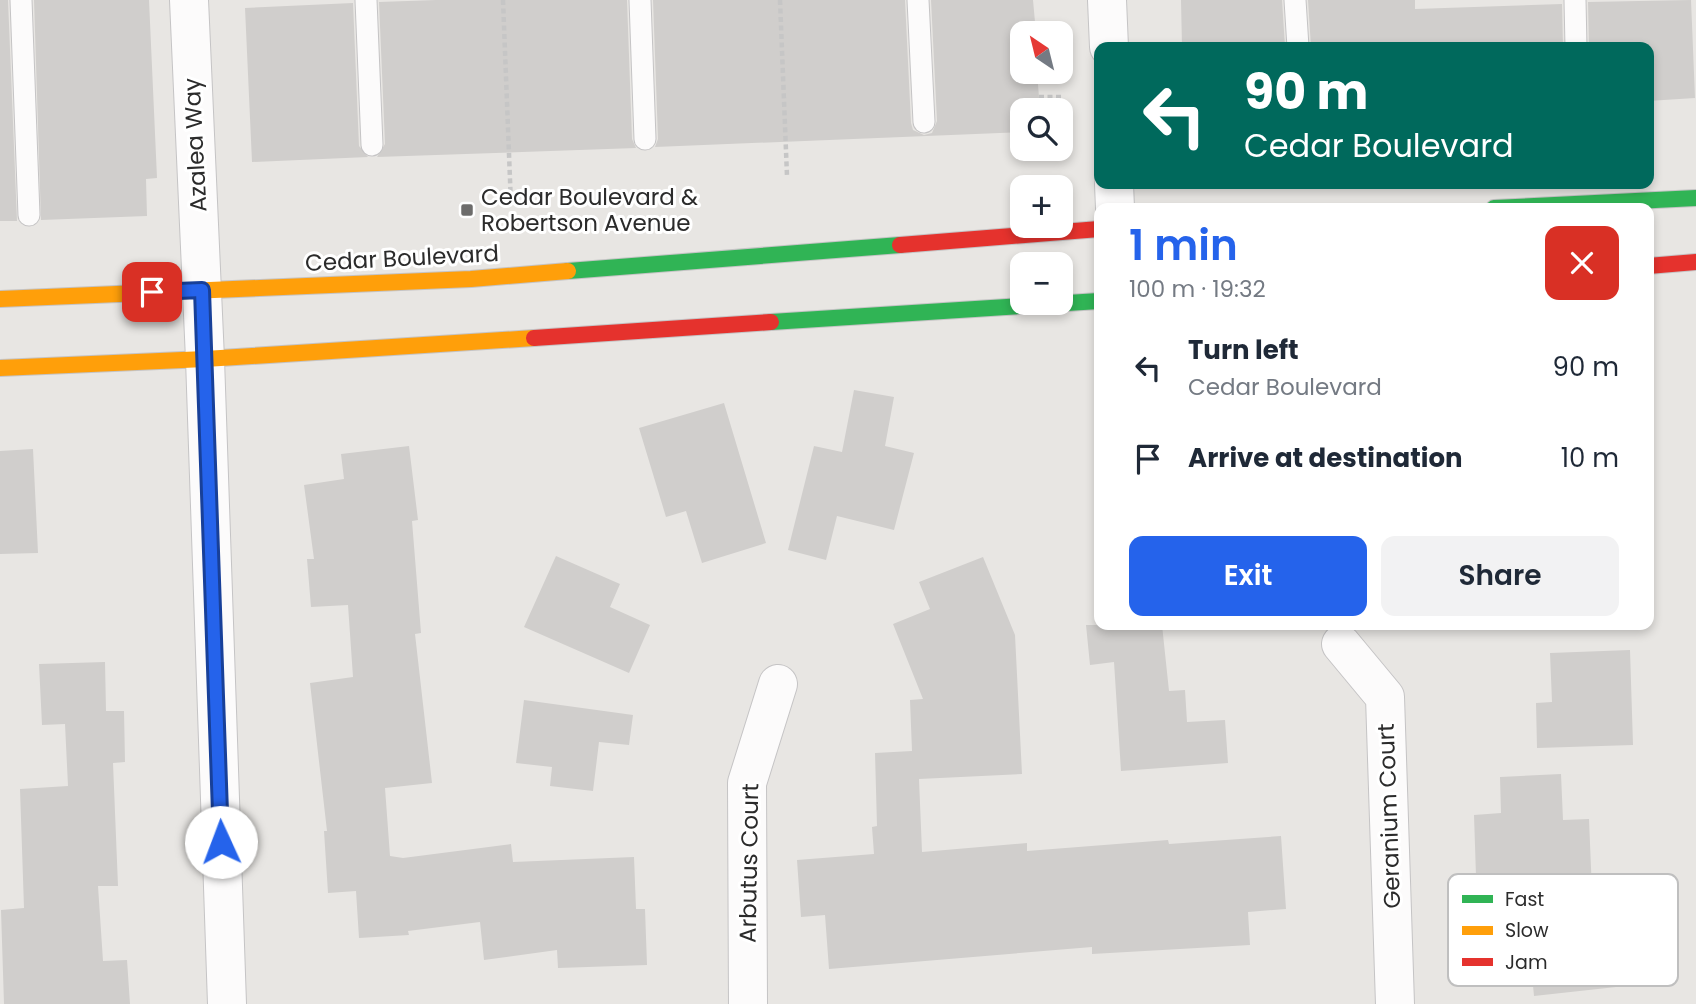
<!DOCTYPE html>
<meta charset="utf-8">
<style>
:root{--surface:#fff;--page:#f2f2f3;--text:#1f2937;--muted:#747a83;--accent:#2563eb}
body{margin:0;font-family:Poppins,sans-serif;background:var(--page);color:var(--text);height:100vh;display:flex;flex-direction:column;font-size:26px;white-space:nowrap}
*{box-sizing:border-box;margin:0}
p{font-size:23px;color:var(--muted)}
.icon{flex:none;width:38px;height:38px;fill:none;stroke:currentColor;stroke-width:2;stroke-linecap:round;stroke-linejoin:round}
.map{position:relative;flex:1;overflow:hidden}
.side{position:absolute;left:1094px;top:203px;width:560px;height:427px;display:flex;flex-direction:column;background:var(--surface);border-radius:14px;box-shadow:0 4px 10px #0003}
.side>*{flex:none}
.banner{position:absolute;left:1094px;top:42px;width:560px;height:147px;border-radius:14px;box-shadow:0 4px 10px #0003;background:#00695c;color:#fff;overflow:hidden}
.needle{width:46px;rotate:325deg}
.tools{position:absolute;left:1010px;top:21px;display:grid;gap:14px}
.tools a{display:grid;place-items:center;width:63px;height:63px;border-radius:14px;background:var(--surface);box-shadow:0 4px 10px #0003;font-size:35px}
.pin{position:absolute;display:grid;place-items:center;width:60px;height:60px;color:#fff;margin:-30px;border-radius:14px;box-shadow:0 4px 10px #0006}
.me{position:absolute;width:77px;margin:-38px;rotate:358deg;stroke-linejoin:round;filter:drop-shadow(0 0 5px #0008)}
.turn{display:flex;align-items:center;gap:24px;height:147px;padding:0 35px;font-size:32px}
.turn .icon{width:91px;height:91px;stroke-width:2.5}
.turn b{display:block;font-size:49px;line-height:60px}
.round{display:grid;place-items:center;flex:none;width:74px;height:74px;border-radius:14px;background:var(--page)}
.overview{display:flex;align-items:center;justify-content:space-between;height:119px;padding:0 35px}
h1{font-size:42px;font-weight:600;line-height:52px;color:var(--accent)}
.cta{display:flex;gap:14px;margin-top:auto;padding:14px 35px}
.cta a{flex:1;height:80px;border-radius:14px;background:var(--accent);color:#fff;font-size:28px;font-weight:600;line-height:80px;text-align:center}
.cta a+a{background:var(--page);color:var(--text)}
ul{padding:0;list-style:none}
li{display:flex;align-items:center;gap:21px;height:91px;padding:0 35px}
li div{flex:1}
li b{display:block;font-size:26px}
li em{font-style:normal}
.map>svg:first-child{display:block}
.building{fill:#d0cecc}
.lines{fill:none;stroke-linecap:round;stroke-linejoin:round}
.lane-casing{stroke:#c5c4c5;stroke-width:23}
.street-casing{stroke:#c5c4c5;stroke-width:40}
.fast-casing{stroke:#c5c4c5;stroke-width:18}
.slow-casing{stroke:#c5c4c5;stroke-width:18}
.jam-casing{stroke:#c5c4c5;stroke-width:18}
.path{stroke:#c6c6c6;stroke-width:4.5;stroke-dasharray:5 3.5;stroke-linecap:butt}
.lane{stroke:#fcfbfb;stroke-width:21}
.street{stroke:#fcfbfb;stroke-width:38}
.fast{stroke:#30b455;stroke-width:16}
.slow{stroke:#ff9f0a;stroke-width:16}
.jam{stroke:#e5322d;stroke-width:16}
.route-casing{stroke:#184099;stroke-width:18}
.route{stroke:#2563eb;stroke-width:12}
.poi-dot{fill:#6d6c6b;stroke:#fff;stroke-width:2.5}
.labels{text-anchor:middle;dominant-baseline:central;stroke-width:6;stroke-linejoin:round;paint-order:stroke}
.street-label{font-size:23px;fill:#2b2b2b;stroke:#fff}
.poi-label{font-size:23px;fill:#2b2b2b;stroke:#fff;text-anchor:start}
.key{fill:#fff;stroke:#bfbfbf;stroke-width:2}
.key-label{font-size:19px;fill:#2b2b2b}
</style>
<div class="map">
<svg width="1696" height="1004" viewBox="0 0 1696 1004">
<rect width="100%" height="100%" fill="#e8e6e3"/>
<path class="building" d="M0,0H8L17,221H0Z
M34,0H149L157,178L146,179L147,216L41,220Z
M436,0H627L632,139L636,148L377,157L385,144L379,2Z
M653,0H905L911,123L913,130L924,135L932,133L937,121L931,0H1033L1036,33H1022V72H1037L1040,110H1022V132L655,147L658,139Z
M1181,0H1282L1285,47H1182Z
M1308,0H1415V9L1562,4L1563,47H1311Z
M1691,0L1695,98L1648,101V45L1589,47L1588,2Z
M353,3L359,146L368,157L252,162L245,8Z
M854,390L894,397L885,446L914,453L894,530L837,516L826,560L788,550L814,446L842,452Z
M724,403L766,543L702,563L686,511L666,517L639,428Z
M409,446L418,520L412,521L421,633L415,634L432,783L385,788L390,856L403,858L511,844L513,862L634,857L636,909H645L647,965L558,968L557,950L484,960L480,922L408,931L409,935L359,938L356,891L328,893L324,831H327L310,683L353,677L348,605L311,607L307,559H314L304,485L344,479L341,454Z
M33,449L38,553L0,554V451Z
M556,556L620,584L610,607L650,625L629,673L524,627Z
M983,557L1015,635L1022,774L919,779L922,852L1027,843V851L1168,840L1169,844L1281,836L1286,909L1248,912L1250,945L1092,954V947L829,969L825,915L801,917L797,860L874,854L872,827L877,826L875,753L912,751L910,700L923,699L893,624L930,609L919,582Z
M1086,625H1162L1169,691L1185,690L1187,722L1225,720L1228,763L1121,771L1114,662L1090,665Z
M1630,650L1633,745L1537,748L1536,703L1552,702L1550,653Z
M105,662L106,711H124L125,762L113,763L118,886H98L103,961L127,960L130,1004H4L1,910L24,908L20,789L68,786L65,724L42,725L39,664Z
M524,700L633,715L629,745L599,742L593,791L550,786L552,767L516,763Z
M1561,774L1563,820L1589,819L1592,892L1605,890L1616,987L1534,996L1529,943L1516,944L1507,874L1476,876L1474,815L1501,813L1500,777Z"/>
<g class="lines">
<g class="lane-casing">
<path id="lane" d="M21,0L29,215
M366,0L372,145
M640,0L645,139
M918,0L924,122
M1295,0L1298,47
M1575,0L1576,47"/>
</g>
<g class="street-casing">
<path id="street" d="M189,0L205,359L227,1004
M1107,0L1109,47
M1114,184L1115,208
M1341,644L1385,697L1395,1004
M748,1004L747,783L778,684"/>
</g>
<g class="fast-casing">
<path id="fast" d="M1494,208L1696,198
M568,271L900,245
M771,322L1099,301"/>
</g>
<g class="slow-casing">
<path id="slow" d="M0,299L471,279L568,271
M0,368L205,359L534,338"/>
</g>
<g class="jam-casing">
<path id="jam" d="M900,245L1099,229
M1648,266L1696,262
M534,338L771,322"/>
</g>
<path class="path" d="M503,0L511,205
M780,0L787,176
M1060,63H1063
M1039,97H1064"/>
<use href="#lane" class="lane"/>
<use href="#street" class="street"/>
<use href="#fast" class="fast"/>
<use href="#slow" class="slow"/>
<use href="#jam" class="jam"/>
</g>
<g class="lines">
<g class="route-casing">
<path id="route" d="M152,292L202,290L221,842"/>
</g>
<use href="#route" class="route"/>
</g>
<rect class="poi-dot" x="460" y="203" width="14" height="14" rx="3.5"/>
<g class="labels">
<g class="street-label">
<text transform="translate(195 145) rotate(-93)">Azalea Way</text>
<text transform="translate(402 258) rotate(-3)">Cedar Boulevard</text>
<text transform="translate(1389 816) rotate(-92)">Geranium Court</text>
<text transform="translate(749 863) rotate(-89)">Arbutus Court</text>
</g>
<g class="poi-label">
<text x="481" y="197">Cedar Boulevard &amp;<tspan x="481" dy="26">Robertson Avenue</tspan></text>
</g>
</g>
<rect x="1448" y="874" width="230" height="112" rx="10" class="key"/>
<rect x="1462" y="895" width="31" height="8" fill="#30b455"/>
<rect x="1462" y="926" width="31" height="9" fill="#ff9f0a"/>
<rect x="1462" y="958" width="31" height="8" fill="#e5322d"/>
<g class="key-label">
<text x="1505" y="906">Fast</text>
<text x="1505" y="937">Slow</text>
<text x="1505" y="969">Jam</text>
</g>
</svg>
<div class="tools">
<a><svg class="needle" viewBox="-14 -14 28 28"><path d="M0-13l5 13h-10z" fill="#e53935"/><path d="M0 13l5-13h-10z" fill="#747a83"/></svg></a>
<a><svg class="icon" aria-label="search" viewBox="0 0 24 24"><circle cx="10" cy="10" r="6"/><path d="M15 15l6 6"/></svg></a>
<a>+</a>
<a>−</a>
</div>
<div class="pin" style="left:152px;top:292px;background:#d93025"><svg class="icon" aria-label="arrive" viewBox="0 0 24 24"><path d="M6 21V4h12l-3 4 3 4H6"/></svg></div>
<svg class="me" style="left:221px;top:842px" viewBox="-20 -20 40 40"><circle r="19" fill="#fff"/><path d="M0-13L10 11 0 6-10 11z" fill="#2563eb"/></svg>
<div class="banner">
<div class="turn"><svg class="icon" aria-label="left" viewBox="0 0 24 24"><path d="M17 20v-9H6M10 6l-5 5 5 5"/></svg><div><b>90 m</b>Cedar Boulevard</div></div>
</div>
<section class="side">
<div class="overview"><div><h1>1 min</h1><p>100 m · 19:32</p></div><a class="round" style="background:#d93025;color:#fff"><svg class="icon" aria-label="close" viewBox="0 0 24 24"><path d="M6 6l12 12M18 6L6 18"/></svg></a></div>
<ul>
<li><svg class="icon" aria-label="left" viewBox="0 0 24 24"><path d="M17 20v-9H6M10 6l-5 5 5 5"/></svg><div><b>Turn left</b><p>Cedar Boulevard</p></div><em>90 m</em></li>
<li><svg class="icon" aria-label="arrive" viewBox="0 0 24 24"><path d="M6 21V4h12l-3 4 3 4H6"/></svg><div><b>Arrive at destination</b></div><em>10 m</em></li>
</ul>
<div class="cta"><a>Exit</a><a>Share</a></div>
</section>
</div>
